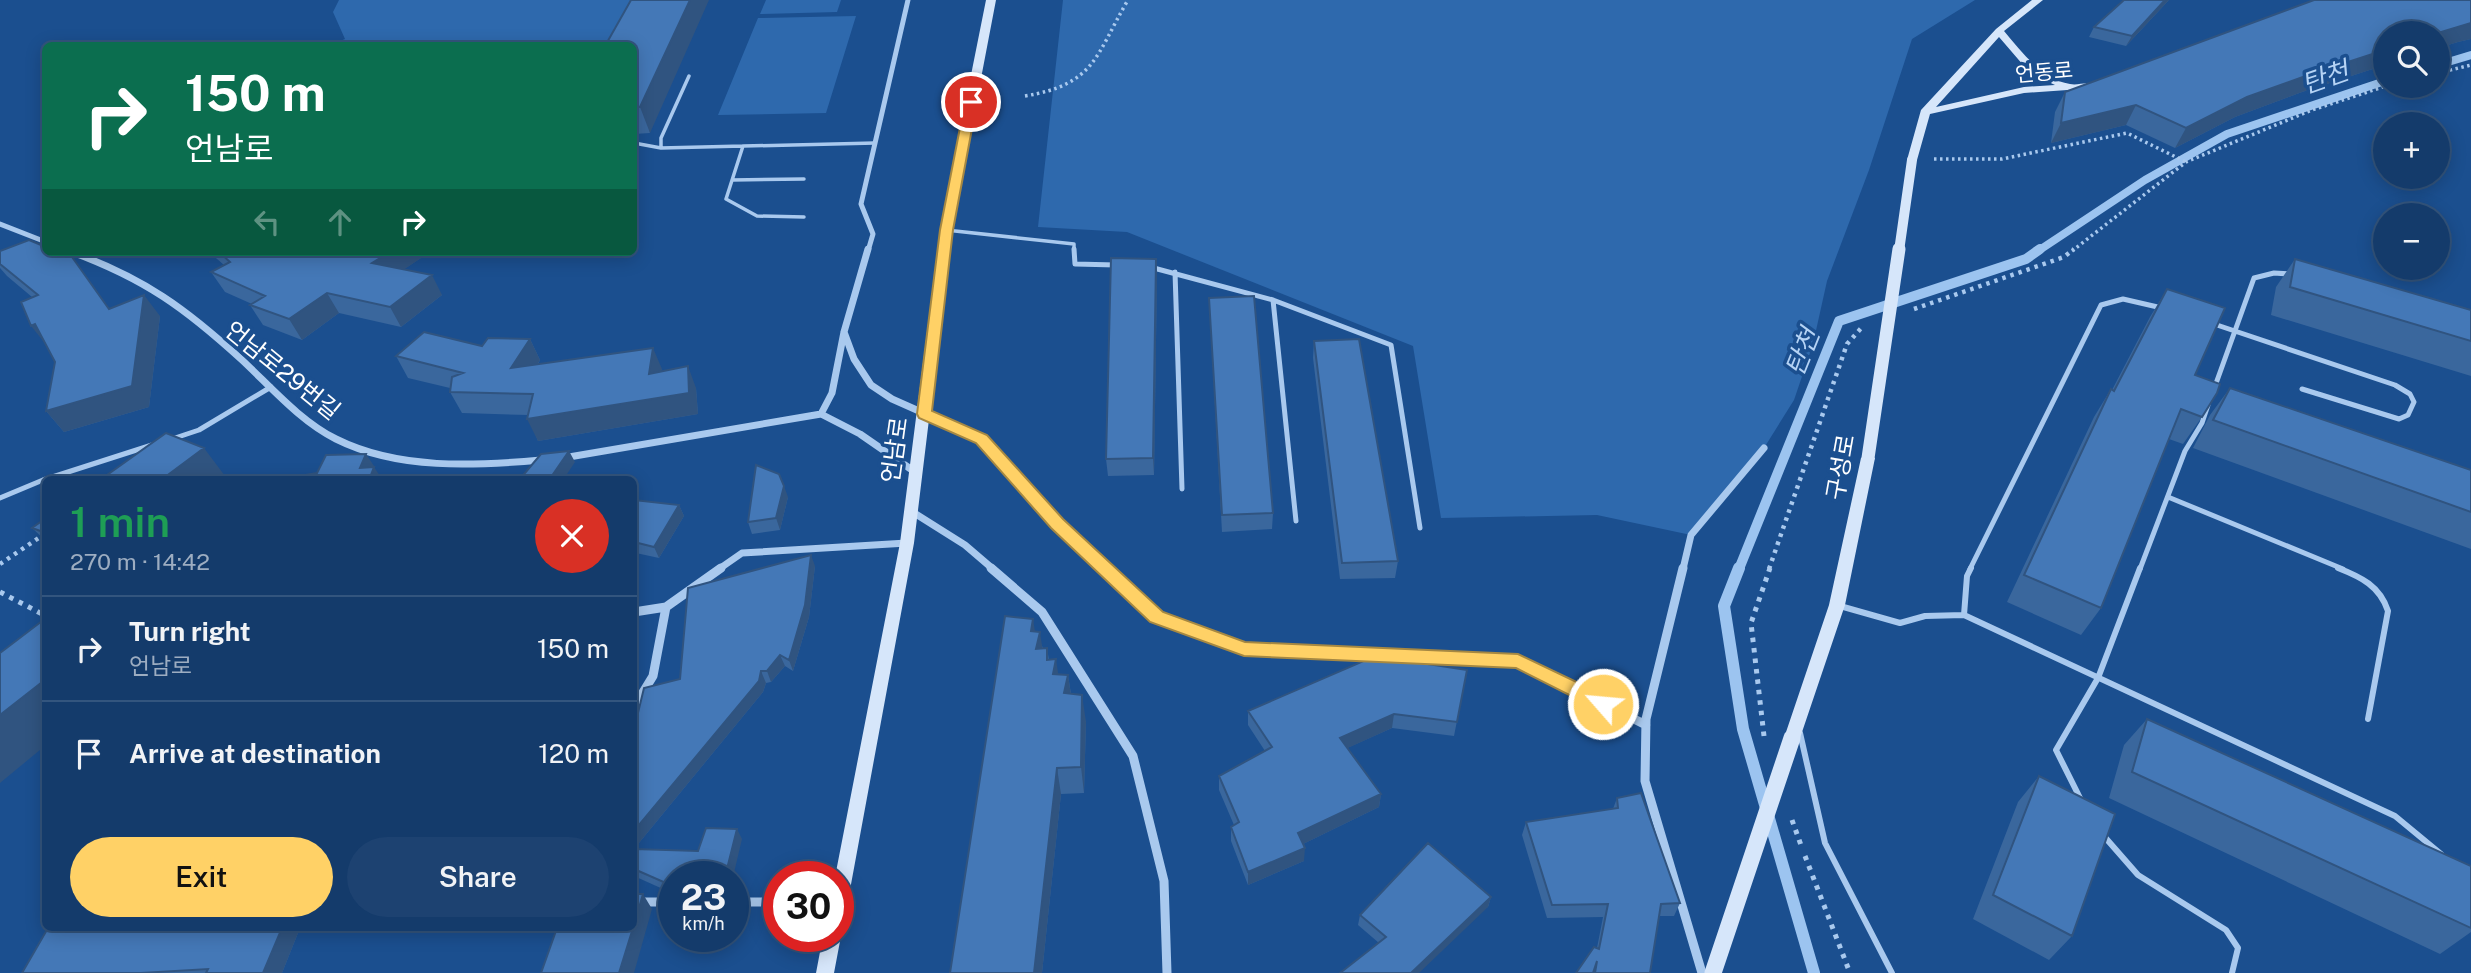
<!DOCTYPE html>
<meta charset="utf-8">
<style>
:root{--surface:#143b6b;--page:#1d4271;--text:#f1f3f6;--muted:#9dadc1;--line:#33557e;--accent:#ffd166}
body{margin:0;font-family:"Public Sans","Noto Sans KR",sans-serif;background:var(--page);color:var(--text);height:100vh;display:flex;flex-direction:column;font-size:26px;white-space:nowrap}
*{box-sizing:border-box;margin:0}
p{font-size:23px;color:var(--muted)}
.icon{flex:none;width:38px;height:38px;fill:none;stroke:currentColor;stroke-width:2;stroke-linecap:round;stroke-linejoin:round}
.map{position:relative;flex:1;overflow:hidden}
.side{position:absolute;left:42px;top:476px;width:595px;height:455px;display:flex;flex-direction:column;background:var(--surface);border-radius:10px;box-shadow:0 4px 18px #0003,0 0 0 2px var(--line)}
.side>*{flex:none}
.guide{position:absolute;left:42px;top:42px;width:595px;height:214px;border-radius:10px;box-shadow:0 4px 18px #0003,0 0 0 2px var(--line);background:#0b6e4f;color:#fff;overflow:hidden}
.buttons{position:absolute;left:2373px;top:21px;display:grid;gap:14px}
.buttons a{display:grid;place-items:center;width:77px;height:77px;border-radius:50%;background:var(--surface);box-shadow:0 4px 18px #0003,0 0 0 2px var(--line);font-size:35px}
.speed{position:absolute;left:658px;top:861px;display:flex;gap:14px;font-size:35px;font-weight:700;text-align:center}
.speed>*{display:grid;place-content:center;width:91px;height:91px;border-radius:50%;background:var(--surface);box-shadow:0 4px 18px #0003,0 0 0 2px var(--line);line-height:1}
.speed small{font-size:18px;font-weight:400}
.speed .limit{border:10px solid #d22;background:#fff;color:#111}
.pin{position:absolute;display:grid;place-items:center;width:60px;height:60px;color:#fff;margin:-30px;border:4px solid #fff;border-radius:50%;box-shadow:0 2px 7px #0007}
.me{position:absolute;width:77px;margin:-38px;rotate:297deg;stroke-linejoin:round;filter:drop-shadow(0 0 5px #0008)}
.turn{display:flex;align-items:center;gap:24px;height:147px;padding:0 28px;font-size:32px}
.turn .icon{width:91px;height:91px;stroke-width:2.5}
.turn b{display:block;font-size:49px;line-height:60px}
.lanes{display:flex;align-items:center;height:66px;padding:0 28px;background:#0003;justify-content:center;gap:35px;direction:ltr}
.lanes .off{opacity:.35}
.round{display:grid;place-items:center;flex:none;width:74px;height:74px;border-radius:37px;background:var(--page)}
.summary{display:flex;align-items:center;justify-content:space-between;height:119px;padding:0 28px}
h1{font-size:42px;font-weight:600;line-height:52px;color:#1e9e55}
.primary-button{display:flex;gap:14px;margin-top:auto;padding:14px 28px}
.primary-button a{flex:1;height:80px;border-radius:42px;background:var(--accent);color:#111;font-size:28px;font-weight:600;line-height:80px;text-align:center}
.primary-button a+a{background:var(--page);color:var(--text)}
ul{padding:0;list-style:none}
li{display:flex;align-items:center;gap:21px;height:105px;padding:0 28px;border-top:2px solid var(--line)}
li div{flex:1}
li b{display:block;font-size:26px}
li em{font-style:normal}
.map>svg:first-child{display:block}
.green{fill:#2e69ad}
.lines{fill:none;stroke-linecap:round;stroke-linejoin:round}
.stream-far2{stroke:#9cc4f0;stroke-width:8}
.stream-far1{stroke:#9cc4f0;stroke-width:10}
.stream{stroke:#9cc4f0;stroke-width:12}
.path-far2{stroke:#a9c9ee;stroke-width:3.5;stroke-dasharray:2.5 3.5;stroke-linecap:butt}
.path-far1{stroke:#a9c9ee;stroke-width:4.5;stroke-dasharray:3.5 5;stroke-linecap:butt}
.path{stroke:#a9c9ee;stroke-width:5;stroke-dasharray:4.5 6;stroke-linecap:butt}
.lane-far2{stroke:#a9c9ee;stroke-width:3.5}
.lane-far1{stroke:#a9c9ee;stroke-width:5}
.lane{stroke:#a9c9ee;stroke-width:6}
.street-far2{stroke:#a9c9ee;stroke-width:5}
.street-far1{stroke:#a9c9ee;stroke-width:7}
.street{stroke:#a9c9ee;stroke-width:9}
.secondary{fill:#d6e6fa;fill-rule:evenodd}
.secondary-bridge-far2{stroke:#d6e6fa;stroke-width:10}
.secondary-bridge-far1{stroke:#d6e6fa;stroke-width:13}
.secondary-bridge{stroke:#d6e6fa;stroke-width:17}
.wall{fill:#3a679d}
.shaded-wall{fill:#305480}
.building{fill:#4478b7;stroke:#305480;stroke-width:2}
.route{fill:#ffd166;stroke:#a68842;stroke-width:2}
.labels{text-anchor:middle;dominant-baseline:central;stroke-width:7;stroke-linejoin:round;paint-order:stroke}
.far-street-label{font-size:21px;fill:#fff;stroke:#1b4f8f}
.street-label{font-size:24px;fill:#fff;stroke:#1b4f8f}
.water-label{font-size:26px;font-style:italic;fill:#b5d3f5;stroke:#1b4f8f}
</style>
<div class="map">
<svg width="2471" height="973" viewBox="0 0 2471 973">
<rect width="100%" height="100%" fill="#1b4f8f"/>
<path class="green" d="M339,0H633L607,45L328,46L345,39L333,12Z
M766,0H841L837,12L760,14Z
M1063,0H1975L1912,39L1869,170L1827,281L1813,344L1794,400L1764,448L1691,535L1597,515L1441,518L1413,346L1127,232L1038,227Z
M856,16L826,113L718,115L758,18Z"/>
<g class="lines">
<path class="stream-far2" d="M2438,65L2471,55
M2038,251L2145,180L2227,134L2385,81"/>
<path class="stream-far1" d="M1739,569L1839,321L2026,259L2040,249"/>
<path class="stream" d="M1739,568L1724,606L1743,729L1814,973"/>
<path class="path-far2" d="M2438,73L2471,65
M1025,96C1096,84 1095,56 1128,0
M1934,159H2002L2127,133L2186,162
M2072,251L2186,162L2312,110L2386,86"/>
<path class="path-far1" d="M1914,309L2064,257L2074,249
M0,564L46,533
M1769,569L1847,344L1863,326"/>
<path class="path" d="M0,592L46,616
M1764,736L1751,623L1770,568
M1792,820L1802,848
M1805,856L1850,973"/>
<path class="lane-far2" d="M634,143L661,148L875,143
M743,146L726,199L757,216L804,217
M661,148V138L689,76
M732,180L804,179
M946,230L1074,244V251"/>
<path class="lane-far1" d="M1074,249L1075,264L1116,265
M1150,267L1273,300L1391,345L1420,528
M1175,272L1182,489
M1273,300L1296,521
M2211,323L2395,385L2410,394L2414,402L2408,415L2399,419L2302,389
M2214,389L2254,278L2274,273L2290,274
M172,439L199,430L271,387
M2168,497L2343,569
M0,498L43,480L152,445
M1970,569L2101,305L2123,299L2162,308
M2140,569L2185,451L2202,423L2208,405"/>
<path class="lane" d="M2338,568C2361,577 2380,586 2388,611L2368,719
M1840,606L1900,623L1925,616L1964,615L2395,816L2441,854
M1964,615L1967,576L1971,568
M1800,733L1825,843L1892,973
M2081,800L2056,750L2098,678L2140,568
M2103,835L2138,875L2226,930L2238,948L2232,973"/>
<path class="street-far2" d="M0,224L46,242
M868,251L873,234L861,204L908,0"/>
<path class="street-far1" d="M868,249L844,332L832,393L821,414L860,434L915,472
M72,252C145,279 185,308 242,360C271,387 300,421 336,439C398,470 474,466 541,460
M844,332L854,359L871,385L892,399L982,439L1057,524L1106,569
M563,458L821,414
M911,511L965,545L993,569
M719,569L742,553L907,543
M1683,569L1691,535L1764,448"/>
<path class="street" d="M991,568L1042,612L1133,756L1164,881L1167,973
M1104,568L1157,617L1244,649L1518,661L1646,725
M1683,568L1646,719L1645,781L1702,973
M634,612L666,607
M634,707L653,676L666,607L721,568
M634,902H674
M733,902H779"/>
<path class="secondary" d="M986,0H996L952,230L914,543L847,906L844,912L838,914V877H835L900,543L940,230Z
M2032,0H2043L2004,31C2022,52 2041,79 2070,84C2079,86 2088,80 2097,86L2096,88L2024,93L1930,114L1917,160L1912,163L1908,162L1907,160L1921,110L1996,29ZM1999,37L2030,73L2055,85L2024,87L1936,107Z
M1868,453L1875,458L1845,605L1800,738L1798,743L1792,745L1786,743L1784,738L1829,605L1861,458Z
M838,930L841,936L834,973H816L823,936H838Z"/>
<path class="secondary-bridge-far2" d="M1899,251L1912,160"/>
<path class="secondary-bridge-far1" d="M1868,458L1899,249"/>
<path class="secondary-bridge" d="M1713,973L1792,738"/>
</g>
<path class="wall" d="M631,0L650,133L634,134V46Z
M2169,0L2126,46L2089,37L2094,27Z
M2314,0H2471V39L2458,42L2438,48V33H2385V65L2302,92L2235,117L2175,148L2126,125L2051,143L2055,112L2065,92Z
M0,251L110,309L160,316L149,407L64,432L46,411L55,362L44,341L32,297L7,276L0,268Z
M209,252H430L404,269L442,295L401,327L339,313L302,340L263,325L250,305L252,304L225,292L211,272L224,265Z
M1156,259L1157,275L1154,475L1108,476L1106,459Z
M2295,259L2471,310V376L2271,315L2276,287Z
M2167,289L2195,375L2202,417L2183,444L2169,439L2101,608L2081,635L2007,602L2094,417L2111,389L2112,390L2150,317Z
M1209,298L1273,513L1272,529L1222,532Z
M530,339L540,360L538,364L662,369L661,371L696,388L698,414L538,441L528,415L462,413L450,392V388L408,378L396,356L482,346Z
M1314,341L1398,561L1395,578L1340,579L1313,358Z
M2230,388L2471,470V549L2193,448L2210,415Z
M788,497L780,530L752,534L748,522Z
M634,500L679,505L684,516L659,558L636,553L634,560Z
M46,518V541L32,528Z
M815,566L809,617L793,671L785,666L771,682L766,683L763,692L634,849V717H637L680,679Z
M1035,632L1043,648H1047L1049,660L1058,674L1068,675L1071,694L1086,722L1084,793L1061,794L1042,973Z
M1467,670L1454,736L1392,728L1347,748L1381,794L1379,807L1303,844L1304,861L1248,885L1231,841V827L1234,825L1219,790V776L1265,751L1248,725V711Z
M2147,719L2471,866V932L2440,954L2109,798L2124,745Z
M2039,776L2072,936L2049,960L1973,919L2018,802Z
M1617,798L1680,903L1674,916H1659L1650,973H1576L1597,948L1603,917L1547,918L1522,835L1526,822L1613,809Z
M742,839L674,877V894L634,876V849L698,851Z
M1491,897L1488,907L1379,943L1358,925L1360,915Z
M48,928H300L282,973H22Z"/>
<path class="shaded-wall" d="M690,0H709L650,133L640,107Z
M2165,0H2169L2126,46L2132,36Z
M2471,23V39L2458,42L2438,48V33Z
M2385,50V65L2302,92L2235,117L2175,148L2186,128L2247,97L2314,73Z
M2136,105L2126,125L2051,143L2061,123Z
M390,252H430L384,283L372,263Z
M1156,259L1157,275L1154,475L1153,458Z
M432,275L442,295L401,327L390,307Z
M327,293L339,313L302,340L289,319Z
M144,295L160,316L149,407L64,432L46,411Z
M35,324L48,347L31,326Z
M530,339L540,360L522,390L511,368Z
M653,348L662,369L658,395L649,374Z
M688,366L696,388L698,414L538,441L527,419Z
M204,448L225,476L220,480H161Z
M569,451L575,462L563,480H549Z
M366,454L374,466L368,480L360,468Z
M374,467L382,479L381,480H369Z
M784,486L788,497L780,530L776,518Z
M679,505L684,516L659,558L654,547Z
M811,555L815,566L809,617L793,671L789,660Z
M1033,619L1037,644L1040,632L1044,659L1041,676L1031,631Z
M780,655L785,666L771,682L767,671Z
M1056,659L1060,686L1053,674Z
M761,671L766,683L763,692L634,849V831Z
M1068,675L1072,702L1064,693Z
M46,679V745L0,783V715Z
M1082,695L1086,722L1084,793L1081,767Z
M1394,714L1392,728L1339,752L1340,738Z
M1057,768L1061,794L1042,973H1034Z
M1381,794L1379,807L1297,847L1298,833Z
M737,829L742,839L733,877H725Z
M1305,848L1304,861L1248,885V872Z
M643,894L652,909L634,973H619Z
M1491,897L1488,907L1419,973H1411Z
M282,928H300L282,973H263Z"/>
<path class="building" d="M631,0H690L640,107H634V46H605Z
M2124,0H2165L2132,36L2094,27Z
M2314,0H2471V23L2438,33H2385V50L2314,73L2247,97L2186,128L2136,105L2061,123L2065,92Z
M29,240L46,247V252H59L72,257L109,309L144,295L132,386L46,411L55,362L35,324L31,326L21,302L38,295L0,264V251Z
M219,252H390L372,263L432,275L390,307L327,293L289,319L250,305L265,296L211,272L230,262Z
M1111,258L1156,259L1153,458L1106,459Z
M2295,259L2471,310V341L2290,287Z
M2167,289L2225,308L2195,375L2220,384L2217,393L2202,417L2181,409L2101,608L2024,575L2111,389L2114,391Z
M1254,296L1273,513L1222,515L1209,298Z
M424,332L482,346L488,338L530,339L511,368L653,348L649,374L688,366L689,393L527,419L533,394L450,392L452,377L463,373L396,356Z
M1359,339L1398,561L1342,563L1314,341Z
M2230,388L2471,470V512L2213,420Z
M166,433L204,448L161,480H100Z
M569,451L549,480H519L541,454Z
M366,454L360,468L374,467L369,480H304L306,475L317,473L326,455Z
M756,465L779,474L784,486L776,518L748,522Z
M634,500L679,505L654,547L634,542Z
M46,518V533L32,528Z
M811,555L805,605L789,660L780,655L767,671H761L759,681L634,831V754L637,750H634V717H637L644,688L680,679L688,588Z
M1005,616L1033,619L1031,631L1040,632L1036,649L1047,648V660L1056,659L1053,674L1068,675L1064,693L1082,695L1081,767L1057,768L1034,973H950Z
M46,618V679L0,715V653Z
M1375,656L1467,670L1457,722L1394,714L1340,738L1381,794L1298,833L1305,848L1248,872L1231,827L1239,822L1219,776L1272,747L1248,711Z
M2147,719L2471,866V928L2132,772Z
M2039,776L2115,814L2072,936L1993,895Z
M1641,793L1680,903L1661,904L1650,973H1595L1597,961L1593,973H1576L1594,947L1599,949L1608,904L1552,905L1526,822L1618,808L1617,798Z
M706,828L737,829L725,877H674V883L668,884L634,869V849L698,851Z
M1428,843L1491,897L1411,973H1340L1386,937L1360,915Z
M634,894H643L634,925Z
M48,928H282L263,973H206L208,969L141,973H22Z
M557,928H633L619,973H541Z"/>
<path class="route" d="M971,99L977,102L953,230L932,411L987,435L1063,519L1163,612L1245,642L1518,654L1610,698L1612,704L1610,709H1597L1516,668L1244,656L1150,622L1051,528L976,443L919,418L917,414L940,230L965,102Z"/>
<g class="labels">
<g class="far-street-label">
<text transform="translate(2044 72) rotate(-5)">언동로</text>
</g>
<g class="street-label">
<text transform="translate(283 370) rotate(39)">언남로29번길</text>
<text transform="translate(894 450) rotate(-82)">언남로</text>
<text transform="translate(1840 467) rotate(-80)">구성로</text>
</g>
<g class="water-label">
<text transform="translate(2325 77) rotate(-19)">탄천</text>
<text transform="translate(1802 352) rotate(-68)">탄천</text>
</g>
</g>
</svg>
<div class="buttons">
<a><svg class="icon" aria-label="search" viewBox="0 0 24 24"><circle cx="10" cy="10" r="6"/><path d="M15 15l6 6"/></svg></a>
<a>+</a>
<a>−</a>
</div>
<div class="speed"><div>23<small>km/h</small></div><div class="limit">30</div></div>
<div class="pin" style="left:971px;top:102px;background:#d93025"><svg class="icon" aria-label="arrive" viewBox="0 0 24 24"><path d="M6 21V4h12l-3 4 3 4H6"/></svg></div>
<svg class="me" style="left:1603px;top:704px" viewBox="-20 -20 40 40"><circle r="17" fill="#ffd166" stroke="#fff" stroke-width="3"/><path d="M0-11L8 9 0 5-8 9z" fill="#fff"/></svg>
<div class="guide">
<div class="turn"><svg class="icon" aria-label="right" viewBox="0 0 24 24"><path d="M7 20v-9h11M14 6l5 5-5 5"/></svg><div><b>150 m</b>언남로</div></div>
<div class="lanes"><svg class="icon off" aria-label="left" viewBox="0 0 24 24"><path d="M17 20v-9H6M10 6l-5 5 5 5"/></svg><svg class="icon off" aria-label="ahead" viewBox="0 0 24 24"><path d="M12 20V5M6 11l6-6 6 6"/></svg><svg class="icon" aria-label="right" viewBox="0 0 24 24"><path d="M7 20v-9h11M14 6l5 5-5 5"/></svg></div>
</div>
<section class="side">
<div class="summary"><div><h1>1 min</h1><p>270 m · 14:42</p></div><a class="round" style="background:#d93025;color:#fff"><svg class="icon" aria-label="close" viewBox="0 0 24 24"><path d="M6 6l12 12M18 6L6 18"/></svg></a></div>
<ul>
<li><svg class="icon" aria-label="right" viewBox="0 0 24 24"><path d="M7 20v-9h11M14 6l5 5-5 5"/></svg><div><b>Turn right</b><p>언남로</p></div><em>150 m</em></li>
<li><svg class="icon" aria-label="arrive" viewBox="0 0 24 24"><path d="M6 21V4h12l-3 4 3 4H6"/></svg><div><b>Arrive at destination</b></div><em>120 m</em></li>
</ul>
<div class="primary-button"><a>Exit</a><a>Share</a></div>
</section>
</div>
